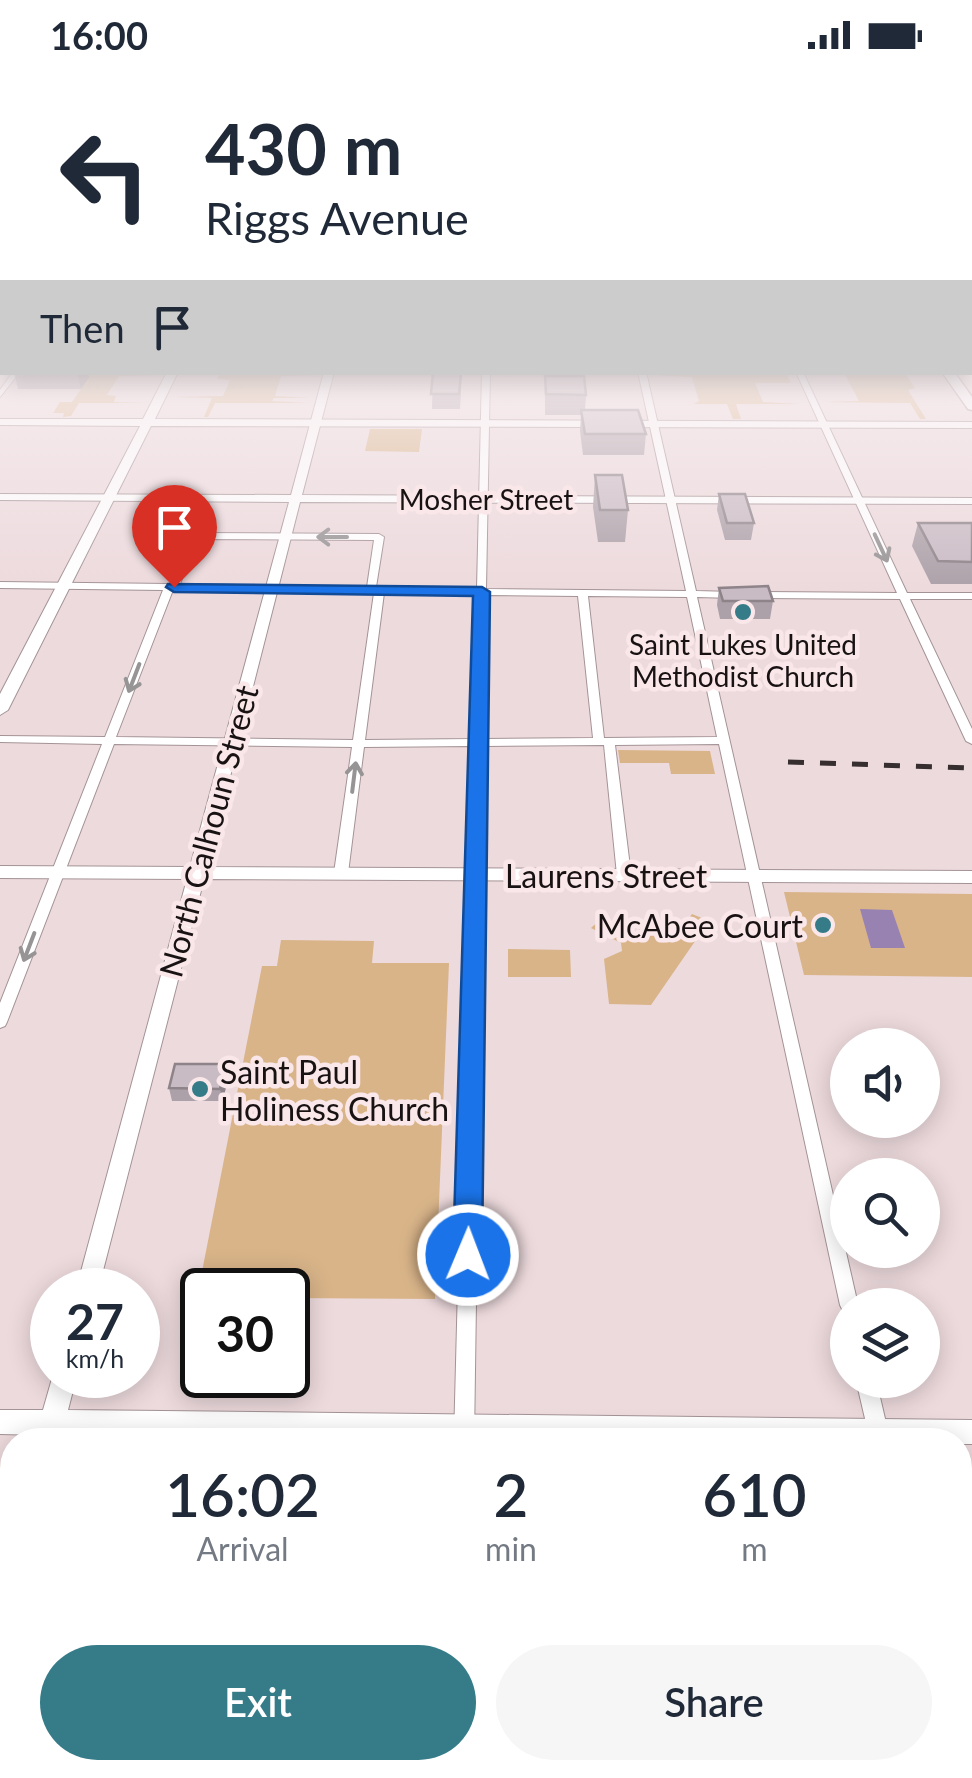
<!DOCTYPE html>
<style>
:root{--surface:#fff;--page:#f6f6f7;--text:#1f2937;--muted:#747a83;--accent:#367c88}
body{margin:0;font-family:Lato,sans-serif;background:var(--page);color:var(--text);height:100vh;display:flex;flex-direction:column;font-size:38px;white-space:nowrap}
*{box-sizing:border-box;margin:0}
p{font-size:32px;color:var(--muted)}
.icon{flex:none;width:55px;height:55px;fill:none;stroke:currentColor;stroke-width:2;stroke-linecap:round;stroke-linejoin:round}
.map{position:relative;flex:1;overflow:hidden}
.sheet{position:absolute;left:0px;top:1358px;width:972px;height:352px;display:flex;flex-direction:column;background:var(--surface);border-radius:40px 40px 0 0;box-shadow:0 5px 25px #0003}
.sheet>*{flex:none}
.hud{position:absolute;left:0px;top:0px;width:972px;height:305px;box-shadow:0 5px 25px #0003;background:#fff;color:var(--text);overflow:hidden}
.tools{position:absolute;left:830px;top:958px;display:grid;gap:20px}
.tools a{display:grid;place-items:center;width:110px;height:110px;border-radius:50%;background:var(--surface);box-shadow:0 5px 25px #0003;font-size:50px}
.speed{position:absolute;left:30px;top:1198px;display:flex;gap:20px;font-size:50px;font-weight:700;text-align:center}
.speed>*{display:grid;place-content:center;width:130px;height:130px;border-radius:50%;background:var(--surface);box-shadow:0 5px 25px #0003;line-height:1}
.speed small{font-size:25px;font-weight:400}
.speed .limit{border:5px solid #111;border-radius:15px;background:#fff;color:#111}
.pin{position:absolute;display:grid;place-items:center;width:85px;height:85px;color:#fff;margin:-102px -42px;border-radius:50% 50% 50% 0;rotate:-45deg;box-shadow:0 0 10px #0007}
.pin .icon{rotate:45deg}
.me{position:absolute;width:110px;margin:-55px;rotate:1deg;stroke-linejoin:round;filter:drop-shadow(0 0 8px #0008)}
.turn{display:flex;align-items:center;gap:35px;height:210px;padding:0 40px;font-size:45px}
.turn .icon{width:130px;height:130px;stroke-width:2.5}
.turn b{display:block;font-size:70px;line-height:85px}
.then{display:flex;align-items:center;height:95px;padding:0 40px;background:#0003;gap:20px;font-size:38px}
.eta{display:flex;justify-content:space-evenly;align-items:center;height:170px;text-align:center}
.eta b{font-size:60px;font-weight:600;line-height:70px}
.cta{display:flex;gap:20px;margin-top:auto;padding:20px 40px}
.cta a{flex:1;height:115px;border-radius:60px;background:var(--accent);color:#fff;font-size:40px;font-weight:600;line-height:115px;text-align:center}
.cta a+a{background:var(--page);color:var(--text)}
.status{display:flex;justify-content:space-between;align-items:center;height:70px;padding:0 50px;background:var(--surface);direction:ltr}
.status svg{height:28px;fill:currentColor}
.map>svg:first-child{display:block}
.green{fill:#d9b489}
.water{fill:#9882b2}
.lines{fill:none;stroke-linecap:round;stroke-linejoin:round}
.minor-casing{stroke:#a49396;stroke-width:2}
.tertiary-casing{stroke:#a49396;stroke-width:2}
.secondary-casing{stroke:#a49396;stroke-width:2}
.primary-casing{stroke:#a49396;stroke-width:3}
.minor{fill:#fff;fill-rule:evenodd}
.tertiary{fill:#fff;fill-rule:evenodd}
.secondary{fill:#fff;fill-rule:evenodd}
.primary{fill:#fff;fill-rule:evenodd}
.rail{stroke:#362e2f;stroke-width:5;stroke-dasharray:16 16;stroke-linecap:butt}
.wall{fill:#ada1a9}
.shaded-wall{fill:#8d8389}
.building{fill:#c9bbc4;stroke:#8d8389;stroke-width:2.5}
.oneway{stroke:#979495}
.route{fill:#1a73e8;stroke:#114b97;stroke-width:2.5}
.poi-dot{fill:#367c88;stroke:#fae7ea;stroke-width:4}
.labels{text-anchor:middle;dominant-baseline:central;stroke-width:9;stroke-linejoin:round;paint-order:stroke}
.far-street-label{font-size:28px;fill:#181213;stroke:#fae7ea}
.far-poi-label{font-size:28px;fill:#181213;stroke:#fae7ea}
.street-label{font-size:32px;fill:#181213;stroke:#fae7ea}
.poi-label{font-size:32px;fill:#181213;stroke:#fae7ea;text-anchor:end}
</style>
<div class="status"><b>16:00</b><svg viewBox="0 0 49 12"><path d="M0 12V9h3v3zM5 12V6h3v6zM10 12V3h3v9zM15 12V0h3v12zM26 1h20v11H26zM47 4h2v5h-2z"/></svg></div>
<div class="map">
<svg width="972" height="1708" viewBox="0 0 972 1708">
<rect width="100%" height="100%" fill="#eddadd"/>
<path class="green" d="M30,302L159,305L119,306L107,325L116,326L114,332L144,333H79L71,346L63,347L64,343H53L60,332H72L81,319L27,307Z
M717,302L787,305L791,313H755L763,332L800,334H736L741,349H733L727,334H694L699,331L692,307L656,305Z
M256,303L316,305L281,306L275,326L310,328H274L272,331L308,333H215L208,347H204L212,328L175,327L223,326L230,310L217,309L220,303Z
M821,303H905L915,318L908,320L926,349H920L910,333L826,332L859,331L844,303Z
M370,359H422L419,382L365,381Z
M618,680L710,681L715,704H671L669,693H620Z
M784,822L972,824V907L804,905Z
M692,844L709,851L651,935L609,934L604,889L622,881L621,873L591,858C605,844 621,855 637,862L641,857L672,871Z
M281,870L374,871L372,893H449L435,1229L288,1228V1220H202V1227H197L262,896H277Z
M508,879L570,880L571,907H508Z
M0,1395L12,1411V1515L0,1524Z"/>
<path class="water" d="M860,839L892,840L905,878H871Z"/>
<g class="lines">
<g class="minor-casing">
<path id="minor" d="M0,282H2V286H0Z
M970,286H972V290H970Z
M13,302H20L0,327V320Z
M482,302H490L486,519L686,521L638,302H646L696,521L734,522L739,525L734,528L697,527L858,1235H848V1243L843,1241L840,1235L719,674L615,675L631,805L624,809L617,805L604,675L484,676L474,1370H454L472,676L364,677L348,803L341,807L334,803L352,677L114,674L7,952L5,956L0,958V933L102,674L0,672V666L105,667L163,520L0,518V512L170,514L189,466L194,463L379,464L384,467L376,517L477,519ZM198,469L374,470L367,517L180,514ZM173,520L374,523L353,670L116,667ZM384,523L476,524L473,669L365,670ZM486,525L578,526L593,668L484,669ZM588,526L687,527L717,667L604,668Z
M796,302H803L907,523H972V529H910L972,659V674L966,671L900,529L756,528L751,525L756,522L897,523Z
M856,1310H876L890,1370H870Z
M960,1690L967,1708H943L940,1698H960Z
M443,1698H467V1708H443Z
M663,1698H687L688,1708H664Z"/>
</g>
<g class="tertiary-casing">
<path id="tertiary" d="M324,302H334L302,425L972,428V434L300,432L207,797L972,801V813L204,809L98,1220H76L187,809L0,808V796L190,797L289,432L0,430V424L291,425Z
M53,1305H77L68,1340L972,1350V1374H960V1370H540L67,1365L69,1370H43L42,1365L0,1364V1340H43Z
M152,1698H190L186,1708H148Z
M223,1698H255L259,1708H227Z"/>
</g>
<g class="secondary-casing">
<path id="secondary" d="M167,302H178L155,349L972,352V358L151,356L8,640L0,645V624L140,356L0,355V349H143Z"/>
</g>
<g class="primary-casing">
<path id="primary" d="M942,302H954L972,327V340L968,339Z"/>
</g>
<use href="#minor" class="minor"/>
<use href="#tertiary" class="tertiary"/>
<use href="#secondary" class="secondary"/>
<use href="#primary" class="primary"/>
<path class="rail" d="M788,692L972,698"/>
</g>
<path class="wall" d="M14,302H77L89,307L81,319H18Z
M462,302L460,339H432L433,303H381Z
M545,306L586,325L585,340L646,364L644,385H583L580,361L581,345H545Z
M595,405L628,440L625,472H598L593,437Z
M719,424L754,453L751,470H725L717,440Z
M918,453H972V514H931L912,476Z
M719,518L773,531L770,549H720L717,535Z
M228,1007L223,1031H172L169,1018Z"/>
<path class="shaded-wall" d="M77,302H88L89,307L81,319Z
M225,994L228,1007L223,1031L220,1019Z"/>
<path class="building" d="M433,302H461L459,324H431Z
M545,306H584L586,325L546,324Z
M581,340H638L646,364H585Z
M595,405H622L628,440H600Z
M719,424H745L754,453H727Z
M918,453H972V492L938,491Z
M768,516L773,531H723L719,518Z
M175,994H225L220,1019L169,1018Z"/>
<defs><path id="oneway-shaft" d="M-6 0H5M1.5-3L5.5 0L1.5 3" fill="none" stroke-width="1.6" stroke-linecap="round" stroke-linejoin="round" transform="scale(2.5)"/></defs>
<g class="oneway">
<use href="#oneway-shaft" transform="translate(332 467) rotate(-180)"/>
<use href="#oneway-shaft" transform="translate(881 478) rotate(65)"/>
<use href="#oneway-shaft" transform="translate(134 608) rotate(111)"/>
<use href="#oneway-shaft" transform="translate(354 707) rotate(-83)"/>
<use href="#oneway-shaft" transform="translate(29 877) rotate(111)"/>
</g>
<linearGradient id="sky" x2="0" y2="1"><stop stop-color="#88a0d2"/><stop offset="0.54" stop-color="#f7eef0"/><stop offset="1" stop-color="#f7eef0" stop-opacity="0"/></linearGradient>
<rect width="972" height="519" fill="url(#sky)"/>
<path class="route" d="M168,514L482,517L490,522L482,1185L478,1194L468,1198L457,1194L453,1185L473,526L174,522L166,517Z"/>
<g class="poi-dot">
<circle cx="743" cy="542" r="10"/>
<circle cx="823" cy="855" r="10"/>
<circle cx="200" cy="1019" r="10"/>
</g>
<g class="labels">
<g class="far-street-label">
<text x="486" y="429">Mosher Street</text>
</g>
<g class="far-poi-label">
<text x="743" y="574">Saint Lukes United<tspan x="743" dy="32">Methodist Church</tspan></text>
</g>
<g class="street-label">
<text transform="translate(208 761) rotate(-75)">North Calhoun Street</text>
<text x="606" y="805">Laurens Street</text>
</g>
<g class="poi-label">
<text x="803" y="855">McAbee Court</text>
<text x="220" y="1001" text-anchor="start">Saint Paul<tspan x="220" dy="37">Holiness Church</tspan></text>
</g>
</g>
</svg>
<div class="tools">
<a><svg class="icon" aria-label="sound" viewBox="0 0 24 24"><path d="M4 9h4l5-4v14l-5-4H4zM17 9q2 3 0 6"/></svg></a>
<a><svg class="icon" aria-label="search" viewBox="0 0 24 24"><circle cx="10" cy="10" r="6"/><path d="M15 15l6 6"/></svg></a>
<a><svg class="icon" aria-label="layers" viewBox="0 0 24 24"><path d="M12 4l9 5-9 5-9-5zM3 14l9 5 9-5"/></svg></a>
</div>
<div class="speed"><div>27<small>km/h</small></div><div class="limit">30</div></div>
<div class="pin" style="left:174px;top:517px;background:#d93025"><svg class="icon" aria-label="arrive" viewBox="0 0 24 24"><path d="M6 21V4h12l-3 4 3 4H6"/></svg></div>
<svg class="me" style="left:468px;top:1185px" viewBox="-20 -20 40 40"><circle r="17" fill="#1a73e8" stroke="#fff" stroke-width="3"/><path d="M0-11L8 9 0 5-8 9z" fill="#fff"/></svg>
<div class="hud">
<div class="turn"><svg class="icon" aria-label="left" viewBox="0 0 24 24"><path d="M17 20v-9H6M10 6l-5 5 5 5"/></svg><div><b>430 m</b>Riggs Avenue</div></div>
<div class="then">Then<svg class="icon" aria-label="arrive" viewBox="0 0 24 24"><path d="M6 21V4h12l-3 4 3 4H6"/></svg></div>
</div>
<section class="sheet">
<div class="eta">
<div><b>16:02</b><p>Arrival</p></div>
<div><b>2</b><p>min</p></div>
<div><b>610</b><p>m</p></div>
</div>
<div class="cta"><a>Exit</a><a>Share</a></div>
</section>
</div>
